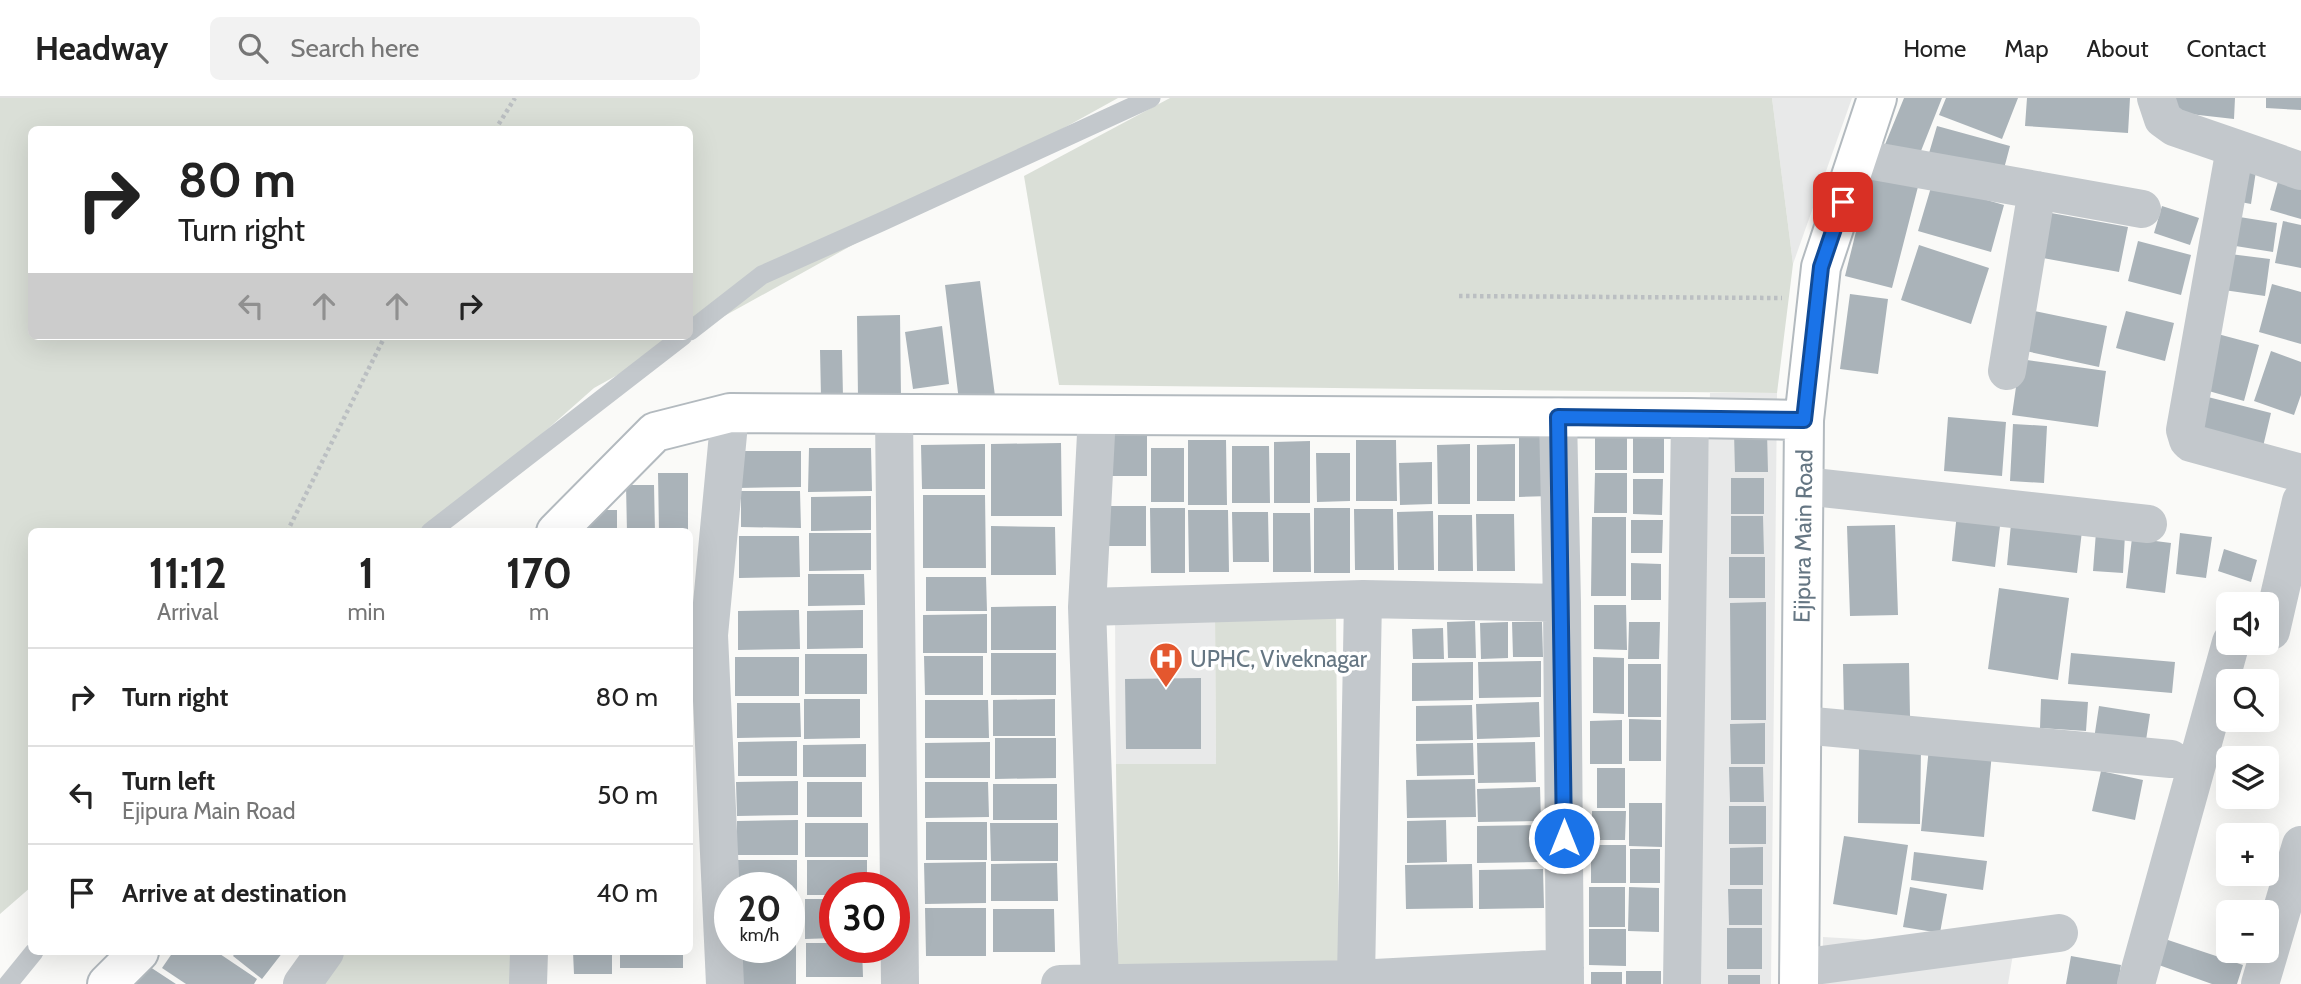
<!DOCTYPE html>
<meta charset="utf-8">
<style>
:root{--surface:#fff;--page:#f2f2f2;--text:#222;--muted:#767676;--line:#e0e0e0}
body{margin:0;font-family:Cabin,sans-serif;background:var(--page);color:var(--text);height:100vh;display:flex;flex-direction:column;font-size:26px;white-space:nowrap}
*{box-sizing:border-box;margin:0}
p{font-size:23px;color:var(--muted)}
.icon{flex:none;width:38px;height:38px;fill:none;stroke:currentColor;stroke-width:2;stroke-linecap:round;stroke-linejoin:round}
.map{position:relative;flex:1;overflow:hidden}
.side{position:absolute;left:28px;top:430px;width:665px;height:427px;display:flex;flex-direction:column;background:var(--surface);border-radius:10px;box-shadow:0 7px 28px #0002}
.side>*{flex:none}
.banner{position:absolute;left:28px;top:28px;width:665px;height:214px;border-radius:10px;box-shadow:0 7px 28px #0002;background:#fff;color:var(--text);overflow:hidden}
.controls{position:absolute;left:2216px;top:494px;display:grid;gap:14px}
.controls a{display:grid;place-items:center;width:63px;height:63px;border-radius:10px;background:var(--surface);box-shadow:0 7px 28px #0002;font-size:35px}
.speed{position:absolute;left:714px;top:774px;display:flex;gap:14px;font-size:35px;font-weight:700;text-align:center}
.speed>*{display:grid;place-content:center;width:91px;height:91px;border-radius:50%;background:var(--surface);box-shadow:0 7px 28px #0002;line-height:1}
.speed small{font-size:18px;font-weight:400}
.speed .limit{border:10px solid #d22;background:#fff;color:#111}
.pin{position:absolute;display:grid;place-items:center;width:60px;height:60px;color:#fff;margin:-30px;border-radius:14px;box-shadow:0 4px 10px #0006}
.me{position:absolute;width:77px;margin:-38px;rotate:0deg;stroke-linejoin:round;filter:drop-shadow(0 0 5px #0008)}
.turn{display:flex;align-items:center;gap:24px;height:147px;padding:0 35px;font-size:32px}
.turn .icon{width:91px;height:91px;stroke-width:2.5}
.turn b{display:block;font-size:49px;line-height:60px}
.lanes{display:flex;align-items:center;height:66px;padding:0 35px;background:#0003;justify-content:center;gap:35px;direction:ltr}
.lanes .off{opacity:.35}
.eta{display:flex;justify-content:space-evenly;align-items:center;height:119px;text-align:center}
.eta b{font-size:42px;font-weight:800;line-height:49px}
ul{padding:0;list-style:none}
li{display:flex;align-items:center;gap:21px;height:98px;padding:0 35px;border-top:2px solid var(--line)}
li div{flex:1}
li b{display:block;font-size:26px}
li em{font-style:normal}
header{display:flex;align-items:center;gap:42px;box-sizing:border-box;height:98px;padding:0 35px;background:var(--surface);border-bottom:2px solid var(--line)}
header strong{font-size:33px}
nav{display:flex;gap:38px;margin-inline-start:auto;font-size:24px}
.search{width:490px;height:63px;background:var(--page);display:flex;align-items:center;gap:18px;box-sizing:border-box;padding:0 24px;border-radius:10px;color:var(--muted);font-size:26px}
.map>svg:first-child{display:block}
.built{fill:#e8e9e9}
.green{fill:#dadfd7}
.building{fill:#aab3b9}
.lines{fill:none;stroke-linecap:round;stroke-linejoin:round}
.secondary-casing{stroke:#b3babf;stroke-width:42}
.path{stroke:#bbbfc2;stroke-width:4.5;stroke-dasharray:3.5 3.5;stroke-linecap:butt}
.lane{stroke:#c3c8cc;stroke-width:19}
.street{stroke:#c3c8cc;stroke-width:38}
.secondary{stroke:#fff;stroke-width:38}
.route-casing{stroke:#114b97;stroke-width:18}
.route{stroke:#1a73e8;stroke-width:12}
.labels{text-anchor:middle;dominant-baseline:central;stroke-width:7;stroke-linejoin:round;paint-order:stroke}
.street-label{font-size:23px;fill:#657683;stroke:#fff}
.poi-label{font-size:23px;fill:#657683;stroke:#fff;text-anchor:start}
</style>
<header>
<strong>Headway</strong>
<div class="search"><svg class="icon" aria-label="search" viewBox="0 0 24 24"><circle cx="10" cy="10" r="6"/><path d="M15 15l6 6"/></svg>Search here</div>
<nav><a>Home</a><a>Map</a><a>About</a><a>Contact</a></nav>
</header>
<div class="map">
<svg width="2301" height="886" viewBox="0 0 2301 886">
<rect width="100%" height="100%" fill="#fafaf8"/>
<path class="built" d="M1772,0H1852L1793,166Z
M1710,295H1777L1771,886H1693Z
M1115,516H1215L1216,666H1116Z
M1823,839L2014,850L2008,886H1822Z"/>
<path class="green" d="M0,0H1118L690,237V32H32V238H688L594,290L431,434H32L31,789L0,816Z
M1170,0H1772L1793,166L1777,295L1059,287L1024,78Z
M1336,515L1339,868L1118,869L1116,666H1216L1215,516Z
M342,854H514L512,886H318Z"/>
<path class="building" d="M1904,0H1942L1917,63L1884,49Z
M1946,0H2018L2002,41L1939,17Z
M2027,0H2130L2128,35L2025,28Z
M2173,0H2235L2234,21L2172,14Z
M2266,0H2301V12L2266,10Z
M1937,28L2010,48L2001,82L1927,62Z
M2258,60L2251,106L2230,102Z
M1873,65L1921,77L1892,190L1845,178Z
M2280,76L2301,82V121L2270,112Z
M1932,86L2004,107L1991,154L1918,133Z
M2162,108L2199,120L2190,147L2154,135Z
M2040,113L2128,129L2119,174L2032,158Z
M2227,117L2277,125L2273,154L2223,146Z
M2283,123L2301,127V170L2275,165Z
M2138,143L2191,157L2181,197L2128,183Z
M1919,147L1989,170L1971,226L1901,202Z
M2222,155L2270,161L2265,198L2217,191Z
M980,183L995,298L959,303L945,187Z
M2272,186L2301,194V246L2259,234Z
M1850,196L1888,201L1878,276L1840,271Z
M2030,212L2107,228L2099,269L2021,252Z
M2126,213L2174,225L2165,263L2116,250Z
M900,217L901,299L858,300L857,218Z
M942,228L949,286L913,291L905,234Z
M2214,235L2259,247L2244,303L2198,290Z
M820,252H842L843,299H821Z
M2271,253L2301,264V297L2294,317L2254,303Z
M2020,261L2106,273L2098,329L2012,317Z
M2204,298L2271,315L2261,357L2193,339Z
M1948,319L2006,324L2002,378L1944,373Z
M2013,326L2047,328L2044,385L2010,383Z
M1595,331H1627V372H1595Z
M1633,333H1664V375H1633Z
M1734,334H1767L1768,374H1735Z
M1106,337H1147V378H1107Z
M1550,339L1551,398L1519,399V340Z
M1188,342H1226L1227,407H1188Z
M1356,342H1396L1397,403H1356Z
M1310,343V405H1274V344Z
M1061,345L1062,418H991V346Z
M985,346V391H922L921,347Z
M1470,346V406H1438L1437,347Z
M1515,346V403H1477V347Z
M1232,348H1269L1270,405H1232Z
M809,350H871L872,393L808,394Z
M1151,350H1184V404H1151Z
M737,353H801V389L737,390Z
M1316,355H1350V403L1317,404Z
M1432,364V406L1400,407L1399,365Z
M658,375H688V434H659Z
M1595,375H1627V415H1594Z
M1731,380H1764V416H1731Z
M1633,381H1663L1662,417L1633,416Z
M626,387H654L655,434H627Z
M741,393H800L801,430L741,429Z
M923,397H985L986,470H923Z
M871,398V432L811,433V399Z
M1104,408H1146V448H1105Z
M1150,410H1185V475H1151Z
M1314,410H1350V475H1314Z
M1354,411H1393L1394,472H1355Z
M584,412H617V434H584Z
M1188,412H1228L1229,474H1189Z
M1433,413L1434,472H1398L1397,414Z
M1232,414H1268L1269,464H1233Z
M1273,415H1310L1311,474H1273Z
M1957,415L2001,420L1995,469L1952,463Z
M1476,416H1514L1515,473H1477Z
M1438,417H1472L1473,473H1438Z
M1731,418H1763L1764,456H1731Z
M1592,419H1626V498H1591Z
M1631,422H1663L1662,455H1631Z
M2011,426L2082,433L2077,475L2007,467Z
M1895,427L1898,517L1850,518L1847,428Z
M991,428L1055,429L1056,477H991Z
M2096,434L2125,436L2123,475L2093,473Z
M809,435H871V472L809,473Z
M2180,435L2212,439L2206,480L2176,476Z
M739,438H799L800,479L739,480Z
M2132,440L2171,445L2165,495L2126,490Z
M2224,451L2257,462L2251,484L2218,473Z
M1729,459H1765V500H1729Z
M1631,465L1661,466V502H1631Z
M808,476H864L865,507L808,508Z
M926,479H986L987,513H926Z
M1999,490L2069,500L2058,582L1988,571Z
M1766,504V622H1731L1730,505Z
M1594,507H1626L1627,552L1594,551Z
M1056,508V552H991V509Z
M799,512L800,551L738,552V513Z
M863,512V550L807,551V513Z
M987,516V555H923V517Z
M1475,523L1476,560H1448L1447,524Z
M1508,524V560L1481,561L1480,525Z
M1512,524H1542L1543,559H1513Z
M1629,524H1660L1659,561H1628Z
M1443,530L1444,561H1413L1412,531Z
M991,555H1056V597H991Z
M2071,555L2175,564L2172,595L2068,586Z
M805,556H867V596H805Z
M924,558H983V597H925Z
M735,559H799V598H735Z
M1593,559L1624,560V616L1593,615Z
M1541,563V599L1479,600L1478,564Z
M1473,564V602L1412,603V565Z
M1909,565L1910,618H1844L1843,566Z
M1628,566H1661V619H1628Z
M1201,580V651H1126L1125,581Z
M804,601H860V640L804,641Z
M1055,601V638H993V602Z
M2041,601L2088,604L2086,633L2040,630Z
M925,602H988L989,640H925Z
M1539,604L1540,639L1477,641L1476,606Z
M737,605H800L801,639L737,640Z
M1472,607L1473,642L1416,643V608Z
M2099,608L2150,616L2145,649L2094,641Z
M1629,621L1661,622V663H1629Z
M1622,622V666H1590V623Z
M1765,625V666H1731L1730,626Z
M995,640H1056V680L995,681Z
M797,643V678H738V644Z
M990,644V680H925V645Z
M1535,644L1536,684L1478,685L1477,645Z
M1473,645L1474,677L1417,678L1416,646Z
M866,646V679H803V647Z
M1859,649L1921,650L1920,726L1858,725Z
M1929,649L1992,655L1984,739L1921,733Z
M1729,669H1763L1764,704H1730Z
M1597,670H1625V710H1597Z
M2101,673L2143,682L2135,722L2092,713Z
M1475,681L1476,719L1407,720L1406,682Z
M798,683V717L737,718L736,684Z
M807,684H862V719H807Z
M925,684H988L989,719L925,720Z
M993,686H1057V722H993Z
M1540,689L1541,723L1478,724L1477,691Z
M1629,705H1662V749L1629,748Z
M1729,708H1766V746H1729Z
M1592,713H1626L1625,742H1592Z
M798,722V757H737V723Z
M1446,722L1447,764L1407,765V723Z
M926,724H987V762H926Z
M805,725H868V759H805Z
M990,725H1058V763H991Z
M1540,727L1541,764L1477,765V728Z
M1844,738L1908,747L1897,817L1833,806Z
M1591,747H1626V785H1591Z
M1763,749V787H1730V750Z
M1630,751H1660V785H1630Z
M1914,754L1987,763L1983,792L1911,782Z
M737,762H797V799H789V789H737Z
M807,762H867V789H835V797H807Z
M986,764V805L925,806L924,765Z
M1057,765L1058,803H991V766Z
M1472,766L1473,810L1406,811L1405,767Z
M1543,771L1544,810L1479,811V772Z
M1589,789H1625V829H1589Z
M1629,789L1659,790V834L1628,833Z
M1910,789L1947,796L1940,835L1903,829Z
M1728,791H1762V827H1729Z
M805,801H835V840L805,841Z
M789,806H798V842H789Z
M925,810H986V858H926Z
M993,811H1054L1055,854H993Z
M1727,830H1762V871H1727Z
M1589,831H1626V868L1589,867Z
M2165,841L2243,867L2237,886H2212L2156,866Z
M806,845H835V849H862L863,879H806Z
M789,847H796V886H734V849Z
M173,854H217L257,881L254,886H186L162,870Z
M236,854H283L262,881L233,858Z
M573,854H612V876H574Z
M620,854H683V870H620Z
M2071,858L2121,867L2118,886H2066Z
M147,867L176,886H134Z
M1626,873H1661V886H1626Z
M1591,874H1622V886H1591Z
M1728,877H1760V886H1728Z"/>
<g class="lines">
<g class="secondary-casing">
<path id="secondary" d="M556,434L655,334L730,315L1690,320L1804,322
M107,886L139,854
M1799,886L1804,322L1821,169L1877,0"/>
</g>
<path class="path" d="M495,32L515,0
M1459,198L1782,200
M287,434L385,238"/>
<path class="lane" d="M690,233L762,177L881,124L1151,0
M430,434L683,238
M8,886L34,854"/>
<path class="street" d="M2156,0L2163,21L2174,29L2235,50L2185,332L2188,342L2191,345L2301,375
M2235,50L2301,73
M1857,60L2142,111
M2007,273L2037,92
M894,316L900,886
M1097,317L1087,509L1100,885
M1558,319L1562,505L1565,886
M1804,388L2148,426
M1087,509L1363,501L1562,505
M2271,533L2301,403
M1802,627L2171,661
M1799,870L2059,835
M1356,881L1363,501
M302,886L325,854
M528,886L529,854
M725,886L709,537L730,315
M1060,886L1356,881L1565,870
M1682,886L1690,320
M2136,886L2231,544
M2260,886L2301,747"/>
<use href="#secondary" class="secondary"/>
</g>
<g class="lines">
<g class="route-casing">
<path id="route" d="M1564,740L1558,319L1804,322L1821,169L1843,104"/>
</g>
<use href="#route" class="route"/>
</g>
<defs>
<g id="hospital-pin" transform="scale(1.75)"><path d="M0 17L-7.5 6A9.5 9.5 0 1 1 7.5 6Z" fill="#e4572e" stroke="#fff"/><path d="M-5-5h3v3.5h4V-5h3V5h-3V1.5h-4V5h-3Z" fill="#fff"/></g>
</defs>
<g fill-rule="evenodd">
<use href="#hospital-pin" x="1166" y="561"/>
</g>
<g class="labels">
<g class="street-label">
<text transform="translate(1803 438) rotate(-89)">Ejipura Main Road</text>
</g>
<g class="poi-label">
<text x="1190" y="561">UPHC, Viveknagar</text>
</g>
</g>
</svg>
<div class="controls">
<a><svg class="icon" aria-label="sound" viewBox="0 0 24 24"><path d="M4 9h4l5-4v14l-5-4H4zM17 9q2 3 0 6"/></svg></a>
<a><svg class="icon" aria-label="search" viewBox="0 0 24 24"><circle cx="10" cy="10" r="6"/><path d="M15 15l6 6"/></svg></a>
<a><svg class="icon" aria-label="layers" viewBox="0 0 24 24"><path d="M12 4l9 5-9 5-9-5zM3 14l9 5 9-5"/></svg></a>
<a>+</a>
<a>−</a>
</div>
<div class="speed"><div>20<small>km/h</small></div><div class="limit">30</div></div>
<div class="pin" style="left:1843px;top:104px;background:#d93025"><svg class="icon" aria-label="arrive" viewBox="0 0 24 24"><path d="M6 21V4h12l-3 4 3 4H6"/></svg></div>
<svg class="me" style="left:1564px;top:740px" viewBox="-20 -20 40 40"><circle r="17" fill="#1a73e8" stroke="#fff" stroke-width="3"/><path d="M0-11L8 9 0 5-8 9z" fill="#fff"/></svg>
<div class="banner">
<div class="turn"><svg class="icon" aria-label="right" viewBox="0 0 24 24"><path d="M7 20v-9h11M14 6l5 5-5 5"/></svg><div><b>80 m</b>Turn right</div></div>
<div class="lanes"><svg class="icon off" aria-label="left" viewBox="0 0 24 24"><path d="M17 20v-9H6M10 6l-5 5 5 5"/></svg><svg class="icon off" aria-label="ahead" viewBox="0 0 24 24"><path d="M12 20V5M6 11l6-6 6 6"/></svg><svg class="icon off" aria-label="ahead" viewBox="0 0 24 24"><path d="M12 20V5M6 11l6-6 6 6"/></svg><svg class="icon" aria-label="right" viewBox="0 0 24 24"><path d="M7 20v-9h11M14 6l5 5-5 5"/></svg></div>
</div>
<section class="side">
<div class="eta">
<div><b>11:12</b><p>Arrival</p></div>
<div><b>1</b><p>min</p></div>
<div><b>170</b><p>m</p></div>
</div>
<ul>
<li><svg class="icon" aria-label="right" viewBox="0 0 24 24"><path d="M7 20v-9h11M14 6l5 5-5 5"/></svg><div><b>Turn right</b></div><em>80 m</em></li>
<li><svg class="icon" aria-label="left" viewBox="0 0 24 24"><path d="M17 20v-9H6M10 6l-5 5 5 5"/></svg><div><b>Turn left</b><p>Ejipura Main Road</p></div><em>50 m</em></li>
<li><svg class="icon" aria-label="arrive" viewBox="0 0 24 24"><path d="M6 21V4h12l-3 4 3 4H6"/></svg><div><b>Arrive at destination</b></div><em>40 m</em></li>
</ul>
</section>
</div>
